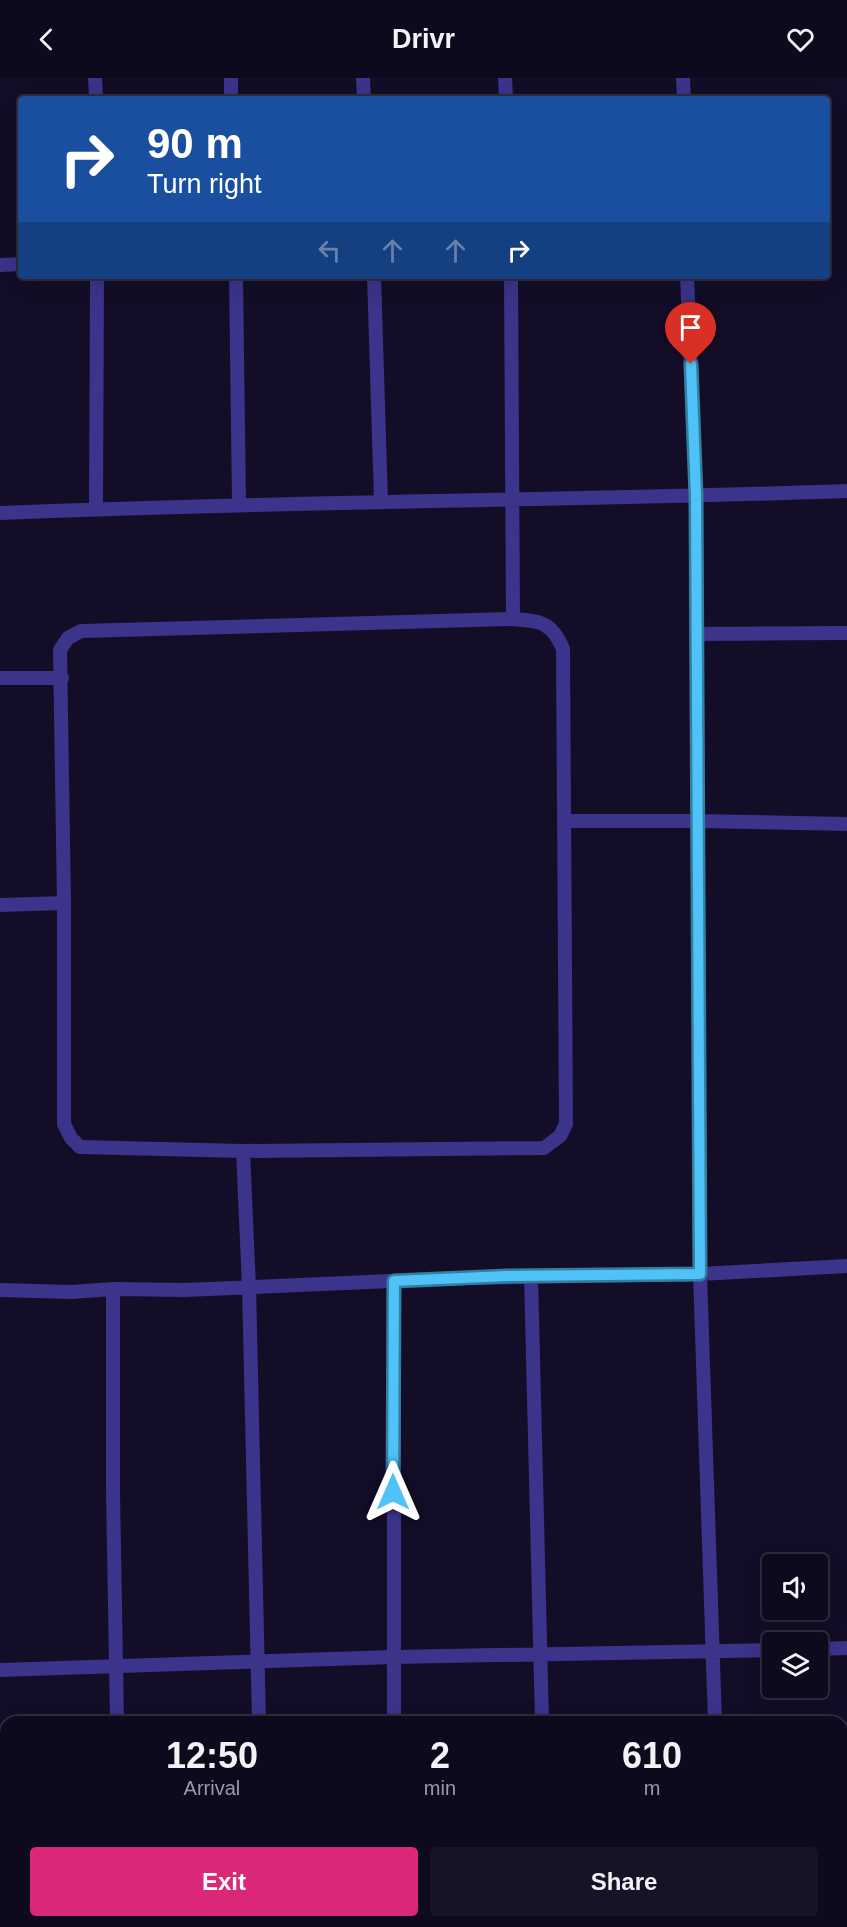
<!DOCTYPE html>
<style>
:root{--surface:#0e0a1d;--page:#171326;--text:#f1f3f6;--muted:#9b9aa4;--line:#2e2b3b;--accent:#db2777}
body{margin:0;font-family:Helvetica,sans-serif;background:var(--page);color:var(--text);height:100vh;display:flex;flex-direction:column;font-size:22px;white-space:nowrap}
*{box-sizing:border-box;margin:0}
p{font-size:20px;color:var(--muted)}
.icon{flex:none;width:33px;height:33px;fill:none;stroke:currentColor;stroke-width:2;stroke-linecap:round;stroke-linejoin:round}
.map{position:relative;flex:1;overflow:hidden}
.sheet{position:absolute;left:0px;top:1638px;width:848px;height:212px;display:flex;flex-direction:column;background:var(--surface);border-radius:18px 18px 0 0;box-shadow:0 6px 24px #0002,0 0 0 2px var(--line)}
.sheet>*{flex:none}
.banner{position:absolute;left:18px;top:18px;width:812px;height:183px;border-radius:6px;box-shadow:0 6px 24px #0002,0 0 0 2px var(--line);background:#1a4fa0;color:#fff;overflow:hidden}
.buttons{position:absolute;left:762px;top:1476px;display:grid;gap:12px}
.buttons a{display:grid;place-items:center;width:66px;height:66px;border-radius:6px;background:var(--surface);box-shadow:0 6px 24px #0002,0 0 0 2px var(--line);font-size:30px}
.pin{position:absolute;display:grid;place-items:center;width:51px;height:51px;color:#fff;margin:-62px -26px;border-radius:50% 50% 50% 0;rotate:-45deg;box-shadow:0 0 6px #0007}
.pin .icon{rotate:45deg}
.me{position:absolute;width:66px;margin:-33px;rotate:0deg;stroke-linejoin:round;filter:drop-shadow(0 0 4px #0008)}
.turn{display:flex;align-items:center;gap:21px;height:126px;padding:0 30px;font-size:27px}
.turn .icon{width:78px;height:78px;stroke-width:2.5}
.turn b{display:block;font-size:42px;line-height:51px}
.lanes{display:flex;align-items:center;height:57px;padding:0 30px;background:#0003;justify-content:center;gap:30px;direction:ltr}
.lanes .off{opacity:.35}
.eta{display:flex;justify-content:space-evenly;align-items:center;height:102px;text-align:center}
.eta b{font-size:36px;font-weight:700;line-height:42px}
.cta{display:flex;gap:12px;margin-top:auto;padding:12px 30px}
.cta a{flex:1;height:69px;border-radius:6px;background:var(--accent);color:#fff;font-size:24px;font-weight:700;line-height:69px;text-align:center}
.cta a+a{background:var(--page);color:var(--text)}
header{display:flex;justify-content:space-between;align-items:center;height:78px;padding:0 30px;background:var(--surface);font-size:27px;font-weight:700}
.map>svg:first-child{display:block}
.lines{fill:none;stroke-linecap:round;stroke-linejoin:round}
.street{stroke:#3c338a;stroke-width:14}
.route-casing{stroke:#337fa1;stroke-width:15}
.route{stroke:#4fc3f7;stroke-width:10}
</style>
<header><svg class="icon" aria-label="back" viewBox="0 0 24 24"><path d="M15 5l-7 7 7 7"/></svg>Drivr<svg class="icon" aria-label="heart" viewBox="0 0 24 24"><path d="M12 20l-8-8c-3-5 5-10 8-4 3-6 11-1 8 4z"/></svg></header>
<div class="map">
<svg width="847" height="1849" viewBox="0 0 847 1849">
<rect width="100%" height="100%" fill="#130d27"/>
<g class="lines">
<path class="street" d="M95,0L96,21
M231,0V21
M363,0L364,21
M505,0L506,21
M683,0L684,21
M0,187L21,186
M236,198L239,426
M374,198L381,423
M511,198L513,541
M687,198L696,418L700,1196L715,1644
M96,431L97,198
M0,435C282,423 565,423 847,413
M513,541C540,543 552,544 563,571L566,1046L560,1058L544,1070L243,1073L80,1069L71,1060L64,1046V825L60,572L68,560L81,553Z
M697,556L847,555
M0,600H62
M564,743H698L847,746
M0,827L64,825
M243,1073L249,1209L259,1644
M531,1198L542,1644
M394,1203V1644
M113,1211V1413L117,1644
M0,1212L71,1214L113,1211L185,1212L460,1200L700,1196L847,1188
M818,1571L847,1570
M0,1592L393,1579L772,1572
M121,1844V1849
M263,1844V1849
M397,1844V1849
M545,1844V1849
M722,1844L723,1849"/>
</g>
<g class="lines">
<g class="route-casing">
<path id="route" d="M393,1414L394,1203L507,1198L700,1196L696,418L691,286"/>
</g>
<use href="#route" class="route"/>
</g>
</svg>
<div class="buttons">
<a><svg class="icon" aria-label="sound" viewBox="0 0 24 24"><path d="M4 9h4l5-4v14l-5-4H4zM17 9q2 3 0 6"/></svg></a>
<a><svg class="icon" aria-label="layers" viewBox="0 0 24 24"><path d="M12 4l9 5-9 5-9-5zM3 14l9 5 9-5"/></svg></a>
</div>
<div class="pin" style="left:691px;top:286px;background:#d93025"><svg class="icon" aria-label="arrive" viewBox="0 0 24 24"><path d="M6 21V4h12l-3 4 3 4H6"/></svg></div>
<svg class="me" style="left:393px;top:1414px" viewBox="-20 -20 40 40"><path d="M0-17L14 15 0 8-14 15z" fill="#4fc3f7" stroke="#fff" stroke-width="4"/></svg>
<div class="banner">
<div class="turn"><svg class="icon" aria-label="right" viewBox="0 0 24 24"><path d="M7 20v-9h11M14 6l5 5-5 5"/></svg><div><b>90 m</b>Turn right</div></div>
<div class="lanes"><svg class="icon off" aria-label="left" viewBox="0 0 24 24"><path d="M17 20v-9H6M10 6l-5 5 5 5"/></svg><svg class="icon off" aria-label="ahead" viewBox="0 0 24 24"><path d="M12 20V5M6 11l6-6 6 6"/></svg><svg class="icon off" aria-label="ahead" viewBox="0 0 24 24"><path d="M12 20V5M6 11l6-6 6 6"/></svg><svg class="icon" aria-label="right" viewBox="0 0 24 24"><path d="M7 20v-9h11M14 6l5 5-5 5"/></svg></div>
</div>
<section class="sheet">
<div class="eta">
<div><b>12:50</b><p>Arrival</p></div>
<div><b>2</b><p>min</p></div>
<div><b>610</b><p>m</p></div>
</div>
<div class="cta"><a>Exit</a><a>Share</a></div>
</section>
</div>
